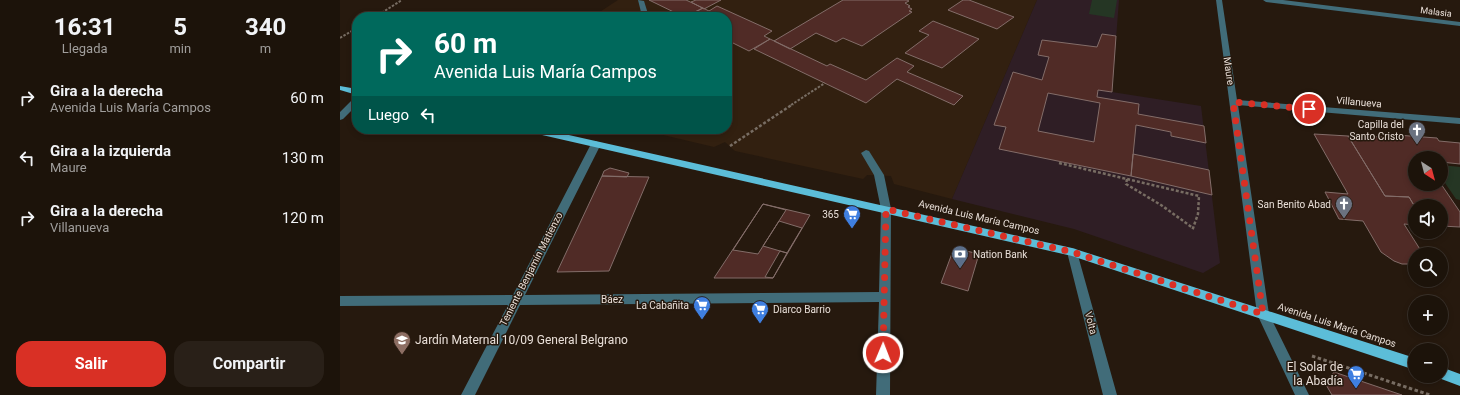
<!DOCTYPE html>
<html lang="es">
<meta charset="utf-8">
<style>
:root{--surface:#1c130a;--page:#292018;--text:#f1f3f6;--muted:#a09e9c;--line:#3a322b;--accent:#d93025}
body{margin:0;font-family:Roboto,sans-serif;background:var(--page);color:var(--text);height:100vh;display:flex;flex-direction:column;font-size:15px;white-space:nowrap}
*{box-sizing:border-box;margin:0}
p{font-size:13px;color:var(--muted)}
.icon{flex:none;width:22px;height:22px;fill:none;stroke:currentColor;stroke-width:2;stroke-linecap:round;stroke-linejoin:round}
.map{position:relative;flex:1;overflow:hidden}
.details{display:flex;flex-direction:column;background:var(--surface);width:340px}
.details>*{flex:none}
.banner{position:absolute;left:12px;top:12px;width:380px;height:122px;border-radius:16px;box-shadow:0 2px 6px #0003,0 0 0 1px var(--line);background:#00695c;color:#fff;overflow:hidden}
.needle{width:26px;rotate:144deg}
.buttons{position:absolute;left:1068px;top:151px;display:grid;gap:8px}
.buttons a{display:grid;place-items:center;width:40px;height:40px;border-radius:50%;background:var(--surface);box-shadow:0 2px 6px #0003,0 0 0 1px var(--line);font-size:20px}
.pin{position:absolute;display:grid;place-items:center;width:34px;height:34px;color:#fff;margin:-17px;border:2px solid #fff;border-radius:50%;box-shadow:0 1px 4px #0007}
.me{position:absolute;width:44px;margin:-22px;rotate:1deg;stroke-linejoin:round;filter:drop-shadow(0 0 3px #0008)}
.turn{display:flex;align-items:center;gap:14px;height:84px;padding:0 16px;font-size:18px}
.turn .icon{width:52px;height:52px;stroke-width:2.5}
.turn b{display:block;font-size:28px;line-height:34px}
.then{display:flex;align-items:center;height:38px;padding:0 16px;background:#0003;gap:8px;font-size:15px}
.eta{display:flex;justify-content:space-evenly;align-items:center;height:68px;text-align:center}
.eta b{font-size:24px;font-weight:700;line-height:28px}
.cta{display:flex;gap:8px;margin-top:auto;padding:8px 16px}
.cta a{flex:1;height:46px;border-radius:16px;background:var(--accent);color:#fff;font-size:16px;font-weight:700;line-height:46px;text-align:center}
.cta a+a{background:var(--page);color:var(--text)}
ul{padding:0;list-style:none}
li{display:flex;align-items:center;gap:12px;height:60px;padding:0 16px}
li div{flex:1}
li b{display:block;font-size:15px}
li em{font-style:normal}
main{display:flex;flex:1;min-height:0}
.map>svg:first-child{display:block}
.built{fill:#322010}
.education{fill:#2f1e25}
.green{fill:#253624}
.building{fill:#502b26;stroke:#836d69;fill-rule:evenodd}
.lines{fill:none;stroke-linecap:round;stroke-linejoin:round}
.path-far2{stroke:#786d63;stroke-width:2;stroke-dasharray:2.5 1.5;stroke-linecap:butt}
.path-far1{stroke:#786d63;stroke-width:2.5;stroke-dasharray:3 2;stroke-linecap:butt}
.path{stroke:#786d63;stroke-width:3;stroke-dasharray:3.5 2.5;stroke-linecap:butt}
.minor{fill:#416c79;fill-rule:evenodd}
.major{fill:#5cbdd8;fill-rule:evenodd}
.route{stroke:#d93025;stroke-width:7;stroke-dasharray:0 12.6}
.labels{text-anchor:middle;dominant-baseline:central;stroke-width:3;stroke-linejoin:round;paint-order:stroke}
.far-street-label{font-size:9px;fill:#e9dfd8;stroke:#26190e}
.street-label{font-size:10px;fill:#e9dfd8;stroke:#26190e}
.poi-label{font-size:10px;fill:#e9dfd8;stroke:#26190e;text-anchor:end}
.near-poi-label{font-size:12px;fill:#e9dfd8;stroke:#26190e;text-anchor:start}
</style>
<main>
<section class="details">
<div class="eta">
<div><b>16:31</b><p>Llegada</p></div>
<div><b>5</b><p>min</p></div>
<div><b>340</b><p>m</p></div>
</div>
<ul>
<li><svg class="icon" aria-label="right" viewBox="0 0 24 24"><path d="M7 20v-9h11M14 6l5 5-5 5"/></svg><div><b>Gira a la derecha</b><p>Avenida Luis María Campos</p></div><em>60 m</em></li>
<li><svg class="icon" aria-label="left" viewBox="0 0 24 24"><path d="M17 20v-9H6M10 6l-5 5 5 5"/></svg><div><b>Gira a la izquierda</b><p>Maure</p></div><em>130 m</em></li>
<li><svg class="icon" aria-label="right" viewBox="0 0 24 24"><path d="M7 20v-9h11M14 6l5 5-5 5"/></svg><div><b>Gira a la derecha</b><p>Villanueva</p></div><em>120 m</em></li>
</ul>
<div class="cta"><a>Salir</a><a>Compartir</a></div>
</section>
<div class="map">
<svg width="1120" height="395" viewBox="0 0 1120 395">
<rect width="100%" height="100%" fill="#26190e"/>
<path class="built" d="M278,0H697L612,199L554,184L551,176L527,175L523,179L395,151L385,142L374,147L298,129H387V17H252Z"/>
<path class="education" d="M697,0H779L772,92L861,106L880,263L863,273L734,229L612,199Z"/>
<path class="green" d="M752,0H777L774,18L749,14Z
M1101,165L1120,167V200L1116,199L1101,177Z"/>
<path class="building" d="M309,0H346L363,8L344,17Z
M356,0H381L364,9L351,2Z
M503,0H567L569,1L565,3L570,6L568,7L572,9L569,11L572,12L522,46L503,38L496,42L476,33L450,49L434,41Z
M623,0H629L674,17L657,29L608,10Z
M377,6L432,31L424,36L430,39L409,51L387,40V17H346L363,8L369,11Z
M593,21L639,39L602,68L565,53L589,35L579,31Z
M762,34L776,36L772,92L758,90L757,97L799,104L798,114L864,126L866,143L831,136V132L796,125L791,176L659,149L666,127L654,125L673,72L702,80L709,57L698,55L702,40L757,47ZM708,93L760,103L754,142L698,131Z
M430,39L487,66L490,64L526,80L557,58L574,66L567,72L623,96L614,105L557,79L526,103L414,49Z
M974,134L1008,136L1045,196L1069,197L1075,207V225L1064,224L1083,254H1075V264H1062L1054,261L1041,252L1023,221L999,219L985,192L1008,194Z
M1043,134L1097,138L1099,141L1120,143V164L1101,162V158H1075V184H1101L1120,212V227L1101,226V206L1075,207L1069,197L1045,196L1008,136L1045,137Z
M793,154L869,170L872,195L791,176Z
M270,168L289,173L287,177L262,176L264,171Z
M262,176L309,177L269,271L217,272Z
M423,204L446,210L418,254L393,250Z
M423,204L470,215L433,278H374Z
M439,221L462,228L447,253L423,246Z
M614,248L639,254L628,291L601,283Z
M440,251L447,253L433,278L425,277Z
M994,372L1062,395H992L985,383Z"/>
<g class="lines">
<path class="path-far2" d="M35,17L62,0
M0,38L17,28
M451,105L485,83"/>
<path class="path-far1" d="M390,146L453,104
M719,163L859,196L858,214L852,231
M787,179L786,184L821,205L853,228"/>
<path class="path" d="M972,356L1090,395"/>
<path class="minor" d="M298,0L304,1L309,17L302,16Z
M876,0H882L897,100L1120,118V124L898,105L929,314L969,395H955L917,314Z
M923,0H943L1120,22V26L926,2Z
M17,97V105L3,119L0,120V112L14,98Z
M256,141L261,144L185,295L539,292L541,209L534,175L521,153L526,150L529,151L544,175L551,209L550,395H536L539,302L180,305L135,395H121L168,305L0,306V296L173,295L251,144Z
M732,248L736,249L737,252L777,395H763L727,252L728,249Z"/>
<path class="major" d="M0,86L17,89V95L0,90Z
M185,129H202L732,248L1075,358V370L732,256L189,132Z
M1101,367L1120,374V386L1096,377V376H1101Z"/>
</g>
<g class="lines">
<path class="route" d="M543,353L546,209L732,252L923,314L893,102L969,109"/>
</g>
<defs>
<g id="church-pin" transform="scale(0.9)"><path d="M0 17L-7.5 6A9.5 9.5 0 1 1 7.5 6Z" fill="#6b7280" stroke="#26190e"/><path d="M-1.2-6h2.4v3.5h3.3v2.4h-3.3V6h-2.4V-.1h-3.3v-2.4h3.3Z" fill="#fff"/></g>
<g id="supermarket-pin" transform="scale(0.9)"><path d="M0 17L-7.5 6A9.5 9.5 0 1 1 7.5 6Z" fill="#3f7fe0" stroke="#26190e"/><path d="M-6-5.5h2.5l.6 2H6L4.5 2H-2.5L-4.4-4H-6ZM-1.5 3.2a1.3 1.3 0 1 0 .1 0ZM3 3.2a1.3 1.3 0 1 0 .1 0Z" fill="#fff"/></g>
<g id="bank-pin" transform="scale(0.9)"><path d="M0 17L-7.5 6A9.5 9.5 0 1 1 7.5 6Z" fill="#5c6f8a" stroke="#26190e"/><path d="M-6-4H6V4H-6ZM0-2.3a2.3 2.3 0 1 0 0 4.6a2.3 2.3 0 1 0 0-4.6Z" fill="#fff"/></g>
<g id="school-pin" transform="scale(0.9)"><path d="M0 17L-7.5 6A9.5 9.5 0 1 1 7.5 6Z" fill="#8d6e63" stroke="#26190e"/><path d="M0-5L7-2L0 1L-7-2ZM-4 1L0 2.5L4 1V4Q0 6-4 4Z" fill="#fff"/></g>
</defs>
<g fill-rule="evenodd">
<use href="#church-pin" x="1077" y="130"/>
<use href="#church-pin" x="1004" y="204"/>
<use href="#supermarket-pin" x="512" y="214"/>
<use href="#bank-pin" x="620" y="254"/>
<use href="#supermarket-pin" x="362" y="305"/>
<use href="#supermarket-pin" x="420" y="309"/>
<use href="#school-pin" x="62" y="340"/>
<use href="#supermarket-pin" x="1016" y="374"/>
</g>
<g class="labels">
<g class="far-street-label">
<text transform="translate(1096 12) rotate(7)">Malasia</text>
</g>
<g class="street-label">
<text transform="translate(889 71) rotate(82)">Maure</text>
<text transform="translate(1019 102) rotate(5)">Villanueva</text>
<text transform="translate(639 217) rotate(13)">Avenida Luis María Campos</text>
<text transform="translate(191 269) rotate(-63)">Teniente Benjamín Matienzo</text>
<text x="272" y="299">Báez</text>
<text transform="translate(751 323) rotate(75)">Volta</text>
<text transform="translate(997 325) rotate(18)">Avenida Luis María Campos</text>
</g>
<g class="poi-label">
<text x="1064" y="124">Capilla del<tspan x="1064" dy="12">Santo Cristo</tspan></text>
<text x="991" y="204">San Benito Abad</text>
<text x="499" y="214">365</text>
<text x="633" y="254" text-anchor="start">Nation Bank</text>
<text x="349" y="305">La Cabañita</text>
<text x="433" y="309" text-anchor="start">Diarco Barrio</text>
</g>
<g class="near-poi-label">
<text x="75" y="340">Jardín Maternal 10/09 General Belgrano</text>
<text x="1003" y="367" text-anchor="end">El Solar de<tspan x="1003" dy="14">la Abadía</tspan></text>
</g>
</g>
</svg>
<div class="buttons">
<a><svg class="needle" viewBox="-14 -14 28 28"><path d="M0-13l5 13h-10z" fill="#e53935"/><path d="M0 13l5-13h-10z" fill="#a09e9c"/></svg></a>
<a><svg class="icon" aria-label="sound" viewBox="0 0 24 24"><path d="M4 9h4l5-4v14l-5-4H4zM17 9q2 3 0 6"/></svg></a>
<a><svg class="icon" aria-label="search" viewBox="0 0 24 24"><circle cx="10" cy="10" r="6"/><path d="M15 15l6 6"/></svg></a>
<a>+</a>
<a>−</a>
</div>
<div class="pin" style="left:969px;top:109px;background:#d93025"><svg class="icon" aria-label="arrive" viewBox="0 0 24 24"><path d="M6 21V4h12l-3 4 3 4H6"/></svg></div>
<svg class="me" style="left:543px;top:353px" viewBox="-20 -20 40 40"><circle r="17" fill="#d93025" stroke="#fff" stroke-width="3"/><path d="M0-11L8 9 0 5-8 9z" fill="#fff"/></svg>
<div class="banner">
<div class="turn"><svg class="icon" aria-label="right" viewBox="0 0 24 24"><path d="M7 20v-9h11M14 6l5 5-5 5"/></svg><div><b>60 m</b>Avenida Luis María Campos</div></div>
<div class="then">Luego<svg class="icon" aria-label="left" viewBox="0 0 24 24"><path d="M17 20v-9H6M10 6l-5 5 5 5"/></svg></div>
</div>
</div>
</main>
